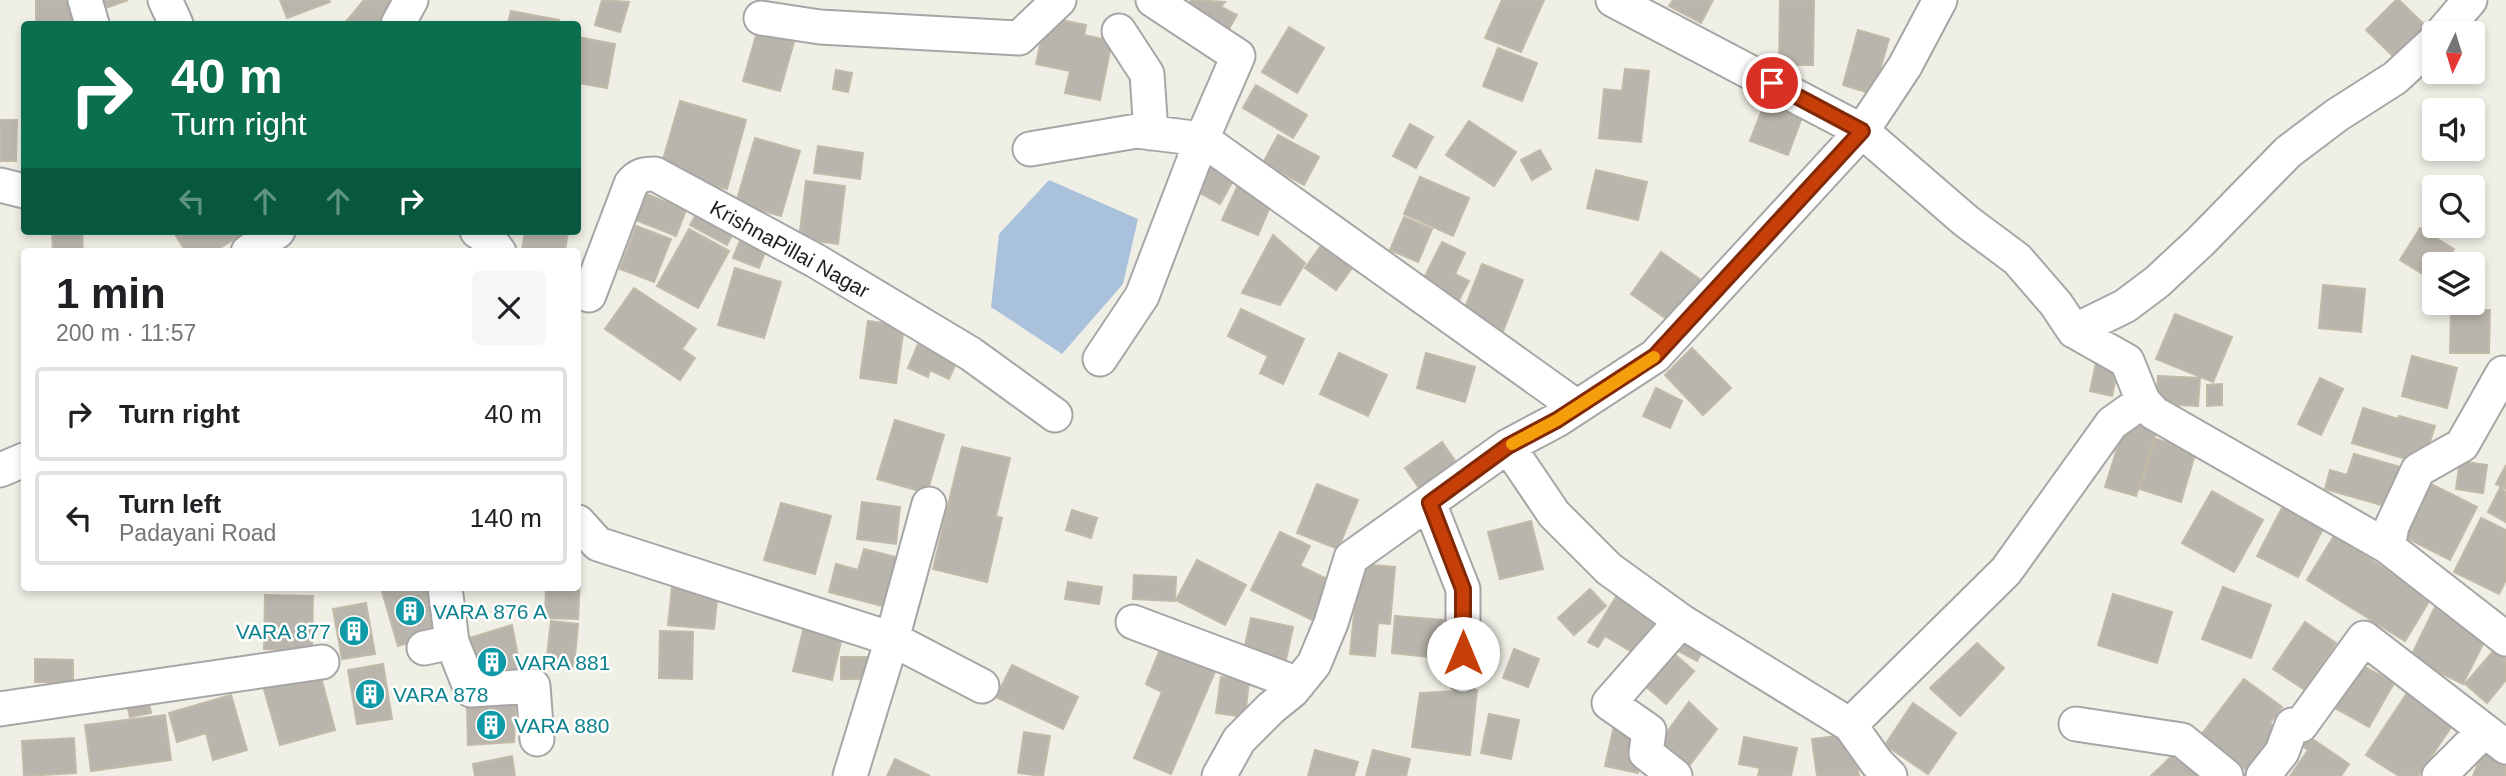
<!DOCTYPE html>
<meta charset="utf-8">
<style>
:root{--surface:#fff;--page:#f6f6f6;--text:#202124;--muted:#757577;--line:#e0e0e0}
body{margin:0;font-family:Helvetica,sans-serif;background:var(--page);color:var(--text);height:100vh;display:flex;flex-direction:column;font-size:26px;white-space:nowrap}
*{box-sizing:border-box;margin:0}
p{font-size:23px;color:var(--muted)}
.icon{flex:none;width:38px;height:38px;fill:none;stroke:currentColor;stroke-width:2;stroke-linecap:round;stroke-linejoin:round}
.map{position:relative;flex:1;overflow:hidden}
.panel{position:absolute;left:21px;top:248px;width:560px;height:343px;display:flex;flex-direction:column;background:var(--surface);border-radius:7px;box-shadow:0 4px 10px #0003}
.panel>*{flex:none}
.guide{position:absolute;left:21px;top:21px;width:560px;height:214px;border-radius:7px;box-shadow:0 4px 10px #0003;background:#0b6e4f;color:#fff;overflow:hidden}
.needle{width:46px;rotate:184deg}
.tools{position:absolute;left:2422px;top:21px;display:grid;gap:14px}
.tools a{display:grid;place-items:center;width:63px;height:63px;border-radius:7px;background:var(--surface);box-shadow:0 4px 10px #0003;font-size:35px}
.pin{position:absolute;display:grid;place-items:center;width:60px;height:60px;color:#fff;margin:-30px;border:4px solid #fff;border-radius:50%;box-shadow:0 2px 7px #0007}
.me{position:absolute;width:77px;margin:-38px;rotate:0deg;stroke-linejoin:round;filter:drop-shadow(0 0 5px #0008)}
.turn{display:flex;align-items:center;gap:24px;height:147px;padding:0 35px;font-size:32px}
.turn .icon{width:91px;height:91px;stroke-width:2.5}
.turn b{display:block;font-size:49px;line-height:60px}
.lanes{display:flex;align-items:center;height:66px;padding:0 35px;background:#0003;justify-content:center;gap:35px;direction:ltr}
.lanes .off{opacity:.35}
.round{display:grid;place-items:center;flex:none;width:74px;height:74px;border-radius:7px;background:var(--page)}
.headline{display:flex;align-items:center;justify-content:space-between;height:119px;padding:0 35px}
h1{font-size:42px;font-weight:700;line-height:52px}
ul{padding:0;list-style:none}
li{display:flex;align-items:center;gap:21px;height:94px;margin:0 14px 10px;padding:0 21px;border:4px solid var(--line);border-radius:7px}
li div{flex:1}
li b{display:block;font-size:26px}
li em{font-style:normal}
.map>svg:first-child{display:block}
.water{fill:#a9c1db}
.building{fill:#b9b5ac;stroke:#c1baa9;stroke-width:2}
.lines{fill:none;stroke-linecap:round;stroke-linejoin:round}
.minor-casing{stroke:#a6a6a6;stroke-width:37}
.minor{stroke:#fff;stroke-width:33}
.route-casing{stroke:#812906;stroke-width:18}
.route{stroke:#c63f09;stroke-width:12}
.slow{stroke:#f59e0b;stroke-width:12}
.labels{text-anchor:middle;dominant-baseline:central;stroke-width:5;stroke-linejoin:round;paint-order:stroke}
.street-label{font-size:21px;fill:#1f1f1f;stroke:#fff}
.culture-label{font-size:21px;fill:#0d838f;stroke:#fff;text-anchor:start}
</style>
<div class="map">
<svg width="2506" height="776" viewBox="0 0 2506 776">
<rect width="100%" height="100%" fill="#f0efe6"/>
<path class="water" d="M1049,180L1138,219L1123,284L1062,354L991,307L999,234Z"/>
<path class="building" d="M36,0H75L74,24H36Z
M97,0H128L100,10Z
M280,0H329L330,2L287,18Z
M364,0H405L385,24H344Z
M602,0L629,2L620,32L595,25Z
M1191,0L1225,2L1221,7L1237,15L1226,34L1185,13Z
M1502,0H1544L1521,52L1485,38Z
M1673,0H1713L1701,23L1669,6Z
M1780,0H1814L1813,65H1779Z
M2396,0H2399L2431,31L2400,63L2366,30Z
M511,11L559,20L557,24H508Z
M1046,17L1086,25L1084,35L1112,41L1100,100L1065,93L1070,71L1036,64Z
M1289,27L1324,48L1297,93L1262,72Z
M1858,30L1889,39L1873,94L1843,85Z
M757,32L794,42L780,91L743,81Z
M578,37L615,44L607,88L578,83Z
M1498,48L1537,63L1522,101L1483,86Z
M1625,69L1649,71L1641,142L1599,138L1604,89L1622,91Z
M836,70L852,73L848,92L833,89Z
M1256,85L1307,115L1293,138L1243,108Z
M1767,97L1804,112L1788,155L1750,141Z
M680,101L746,120L727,189L660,170Z
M0,120H17L16,161H0Z
M1469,121L1516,152L1494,186L1446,155Z
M1410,124L1433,137L1416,168L1393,156Z
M1278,135L1319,157L1304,185L1263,163Z
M755,138L800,151L781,216L736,203Z
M818,146L863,153L860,179L814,173Z
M1540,150L1551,169L1532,180L1521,160Z
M1209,156L1238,172L1220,204L1191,188Z
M1596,170L1647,182L1638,220L1587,208Z
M1420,177L1469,198L1453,236L1404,214Z
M806,181L845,186L838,244L799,239Z
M1238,185L1273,200L1258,235L1222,220Z
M634,189L686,210L676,236L623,215Z
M701,205L738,224L727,245L690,225Z
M1404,217L1432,229L1418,262L1390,250Z
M636,226L671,239L654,282L620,269Z
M2420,228L2454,249L2444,264H2434V281L2400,260Z
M689,229L729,251L698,308L657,286Z
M52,231H82L83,252H53Z
M173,231H248L213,252H186Z
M525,231H568L565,252L522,249Z
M743,233L769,242L759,268L733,258Z
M1273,235L1305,263L1280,305L1242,293Z
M1442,242L1465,253L1455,274L1469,281L1456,306L1419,288Z
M1323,243L1354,265L1336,290L1305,268Z
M1661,252L1701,280L1671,322L1631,294Z
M1482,264L1523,280L1502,334L1461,318Z
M735,268L781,282L764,338L718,325Z
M2323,285L2365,289L2361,332L2319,328Z
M634,288L696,329L682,349L695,358L680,380L605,329Z
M1241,309L1304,339L1283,384L1260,373L1268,356L1228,336Z
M2451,310H2490L2489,353H2450Z
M2175,314L2232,337L2213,382L2156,359Z
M868,321L904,326L896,383L860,378Z
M918,344L957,361L949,379L930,370L928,377L908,368Z
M1692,348L1731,388L1703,415L1665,375Z
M1339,353L1387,375L1368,416L1320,394Z
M1426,353L1475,367L1465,402L1417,388Z
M2412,356L2457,368L2447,408L2402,396Z
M2096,363L2118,368L2112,396L2090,391Z
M2158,376L2200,378L2198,406L2156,404Z
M2320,378L2343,389L2321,435L2298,424Z
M2222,384V405L2207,406V385Z
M1656,388L1682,401L1670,428L1643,416Z
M2363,408L2398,419L2399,416L2435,426L2423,464L2352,443Z
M2127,417L2158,426L2136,496L2105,487Z
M895,420L944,435L927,493L877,479Z
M2156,439L2196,451L2181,502L2140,489Z
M1442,442L1456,462L1419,488L1405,468Z
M962,447L1010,458L996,516L1002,518L987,582L933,569Z
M2354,454L2404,468L2392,508L2325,489L2330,470L2347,475Z
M2460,461L2487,465L2483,493L2456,489Z
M2506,465V489L2496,484Z
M2421,479L2477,507L2450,560L2395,532Z
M1317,484L1358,500L1338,549L1297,533Z
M2500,488L2506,492V522L2488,512Z
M2212,491L2263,520L2234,572L2182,543Z
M862,502L900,507L896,544L857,539Z
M781,503L831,516L815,574L764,560Z
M2284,504L2325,525L2298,577L2257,556Z
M1072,510L1097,518L1091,538L1066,530Z
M2481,518L2506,530V580L2499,594L2454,572Z
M1531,521L1543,569L1500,579L1488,532Z
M1280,532L1310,546L1300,566L1333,582L1314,621L1251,590Z
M2334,536L2431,598L2405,641L2307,580Z
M864,549L903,559L890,608L829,592L836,564L858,570Z
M1197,560L1246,585L1225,625L1176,600Z
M1359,564L1395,567L1390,624L1378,623L1375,656L1350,654Z
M1134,575L1176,577L1175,601L1133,599Z
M578,578H580L578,619L545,618L546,588H578Z
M1068,582L1102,587L1099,604L1065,599Z
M672,587L718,591L714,629L668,625Z
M2223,587L2271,605L2251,658L2202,639Z
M381,588H426L439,634L398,646Z
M1590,589L1606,606L1574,635L1558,618Z
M1619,592L1665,620L1642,658L1605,636L1598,647L1588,642Z
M2113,594L2172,612L2157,663L2098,645Z
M265,595L313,596L312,650L264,649Z
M366,603L375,654L342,659L333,609Z
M809,607L847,616L832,680L793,671Z
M2435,607L2488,634L2463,684L2410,658Z
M1395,616L1443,620L1439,658L1392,653Z
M1251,618L1293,627L1284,669L1242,659Z
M551,621L578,624L574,667L546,664Z
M2305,622L2336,643L2305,690L2273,669Z
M512,625L523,682L474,681L456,642Z
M660,631L693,632L692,679L659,678Z
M1680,636L1704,649L1697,661L1673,648Z
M1977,643L2004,668L1960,716L1930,688Z
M1663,644L1694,671L1666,704L1635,677Z
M1161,647L1217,667L1171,774L1134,758L1162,692L1146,684Z
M1514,649L1539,659L1528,687L1503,678Z
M2495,649L2506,659V680L2487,703L2465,684Z
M841,657H870V679H841Z
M35,659L73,660V682H35Z
M2352,660L2394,683L2369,727L2328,704Z
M383,664L392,719L357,724L348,670Z
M1012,665L1078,697L1063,729L996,697Z
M319,670L335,730L280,745L263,686Z
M1221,677L1249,681L1245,717L1216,713Z
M2244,679L2282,707L2270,723L2285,736L2254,776L2201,735Z
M1477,690L1470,755L1412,747L1420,693Z
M2409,690L2456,720L2418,776H2399L2366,755Z
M231,695L247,750L213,760L206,733L177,742L169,713Z
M148,697L151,713L130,717L126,701Z
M516,700L514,742L468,745L467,707Z
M1689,702L1717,729L1683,774L1653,751Z
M1913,703L1956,733L1928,774L1885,745Z
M1489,714L1519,720L1511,759L1481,753Z
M165,715L171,760L91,771L85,725Z
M1614,726L1648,734L1638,773L1605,766Z
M2298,729L2349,764L2341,776H2290L2308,750L2291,738Z
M1024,732L1050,736L1043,776L1018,773Z
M1852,734L1859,776H1817L1812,739Z
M1744,737L1797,748L1791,776H1758L1760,768L1739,764Z
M74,738L76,773L24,776L22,741Z
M1315,750L1358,762L1354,776H1308Z
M1373,750L1410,759L1406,776H1366Z
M2177,751L2202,776H2151Z
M2482,754L2506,763V776H2473Z
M512,756L515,776H475L473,764Z
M895,759L930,776H887Z"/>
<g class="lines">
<g class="minor-casing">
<path id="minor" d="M85,0L92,24
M165,0L176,24
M1153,0L1238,56L1202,139L1577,407
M1613,0L1862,131L1905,66L1940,0
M761,18L820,27L1019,38L1059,0
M398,24L411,0
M1119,31L1147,74L1151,133
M2442,33L2470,0
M1030,149L1137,131L1202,139L1142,296L1100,359
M0,185L24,191
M477,231L489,239L499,252
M248,252L278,231
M578,291L589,295L631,184C638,175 644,174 655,174L816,261L971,354L1055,415
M2074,331L2127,361L2143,401L2154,413L2388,547L2506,639
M1508,446L1554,514L1609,569L1681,621L1850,725L1877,763L1890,776
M0,470L24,460
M1429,503L1463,589V675
M578,522L598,544L892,639L982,686
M2388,547L2392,526L2418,470L2462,445L2503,373
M1133,622L1298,684
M452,642L471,690L533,686L537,739
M424,648L452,642L445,588
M0,709L322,662
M2076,724L2182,740L2226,776
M1850,725L2006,571L2112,423L2143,401
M850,776L892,639L929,504
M1219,776L1239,740L1271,708L1292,691L1314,664L1331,623L1351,558L1508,446L1557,420L1655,356L1862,131L1966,221L2017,259L2056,304L2074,331L2125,306L2157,282L2201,241L2288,152L2337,115L2395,78L2434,42
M1675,776L1646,753L1649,731L1609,703L1681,621
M2263,776L2282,752L2292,725H2301L2364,638L2506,747
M2439,776L2484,731"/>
</g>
<use href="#minor" class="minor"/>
</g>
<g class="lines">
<g class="route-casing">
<path id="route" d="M1463,653V589L1430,503L1508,446L1557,420L1655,356L1862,131L1772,83"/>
</g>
<use href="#route" class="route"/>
<path class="slow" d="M1512,444L1557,420L1654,357"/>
</g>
<defs>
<g id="building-disc" transform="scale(1.575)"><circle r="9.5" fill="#0f9aa8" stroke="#fff"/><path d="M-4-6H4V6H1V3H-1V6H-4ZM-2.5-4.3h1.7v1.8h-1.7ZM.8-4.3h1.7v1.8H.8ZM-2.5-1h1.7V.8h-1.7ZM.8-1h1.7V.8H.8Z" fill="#fff"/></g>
</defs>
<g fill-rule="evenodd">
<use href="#building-disc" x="410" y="611"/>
<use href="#building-disc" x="354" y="631"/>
<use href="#building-disc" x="492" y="662"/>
<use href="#building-disc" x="370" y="694"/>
<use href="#building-disc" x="491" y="725"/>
</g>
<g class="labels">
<g class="street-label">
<text transform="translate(790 249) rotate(29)">KrishnaPillai Nagar</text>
</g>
<g class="culture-label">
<text x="433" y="611">VARA 876 A</text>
<text x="331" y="631" text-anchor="end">VARA 877</text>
<text x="515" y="662">VARA 881</text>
<text x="393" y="694">VARA 878</text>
<text x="514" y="725">VARA 880</text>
</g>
</g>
</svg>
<div class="tools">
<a><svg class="needle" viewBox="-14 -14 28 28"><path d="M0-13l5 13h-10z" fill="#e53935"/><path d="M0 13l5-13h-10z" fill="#757577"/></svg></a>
<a><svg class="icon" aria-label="sound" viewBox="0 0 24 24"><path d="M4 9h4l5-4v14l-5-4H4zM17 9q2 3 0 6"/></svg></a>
<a><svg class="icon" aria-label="search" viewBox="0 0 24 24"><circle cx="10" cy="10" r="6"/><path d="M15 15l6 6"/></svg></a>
<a><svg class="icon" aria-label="layers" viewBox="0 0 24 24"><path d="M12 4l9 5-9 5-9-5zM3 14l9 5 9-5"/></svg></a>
</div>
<div class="pin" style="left:1772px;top:83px;background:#d93025"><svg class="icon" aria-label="arrive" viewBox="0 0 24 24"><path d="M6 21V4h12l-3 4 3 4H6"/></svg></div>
<svg class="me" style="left:1463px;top:653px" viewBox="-20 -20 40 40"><circle r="19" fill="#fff"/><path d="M0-13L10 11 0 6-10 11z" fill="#c63f09"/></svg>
<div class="guide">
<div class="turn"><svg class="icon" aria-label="right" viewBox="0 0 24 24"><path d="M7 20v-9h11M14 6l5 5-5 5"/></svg><div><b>40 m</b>Turn right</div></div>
<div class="lanes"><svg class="icon off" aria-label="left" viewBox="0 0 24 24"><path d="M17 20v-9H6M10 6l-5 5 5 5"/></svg><svg class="icon off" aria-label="ahead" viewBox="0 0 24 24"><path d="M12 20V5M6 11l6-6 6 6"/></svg><svg class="icon off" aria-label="ahead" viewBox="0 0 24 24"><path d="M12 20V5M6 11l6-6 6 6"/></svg><svg class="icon" aria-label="right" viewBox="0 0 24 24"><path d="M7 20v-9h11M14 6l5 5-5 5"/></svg></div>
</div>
<section class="panel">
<div class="headline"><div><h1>1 min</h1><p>200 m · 11:57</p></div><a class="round"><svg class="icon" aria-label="close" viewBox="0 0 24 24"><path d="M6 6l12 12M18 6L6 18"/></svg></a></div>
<ul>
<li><svg class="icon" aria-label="right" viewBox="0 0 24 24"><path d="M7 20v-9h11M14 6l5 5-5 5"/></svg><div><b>Turn right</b></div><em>40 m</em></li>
<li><svg class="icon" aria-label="left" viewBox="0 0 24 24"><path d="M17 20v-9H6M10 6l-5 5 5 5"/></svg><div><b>Turn left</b><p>Padayani Road</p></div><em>140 m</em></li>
</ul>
</section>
</div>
